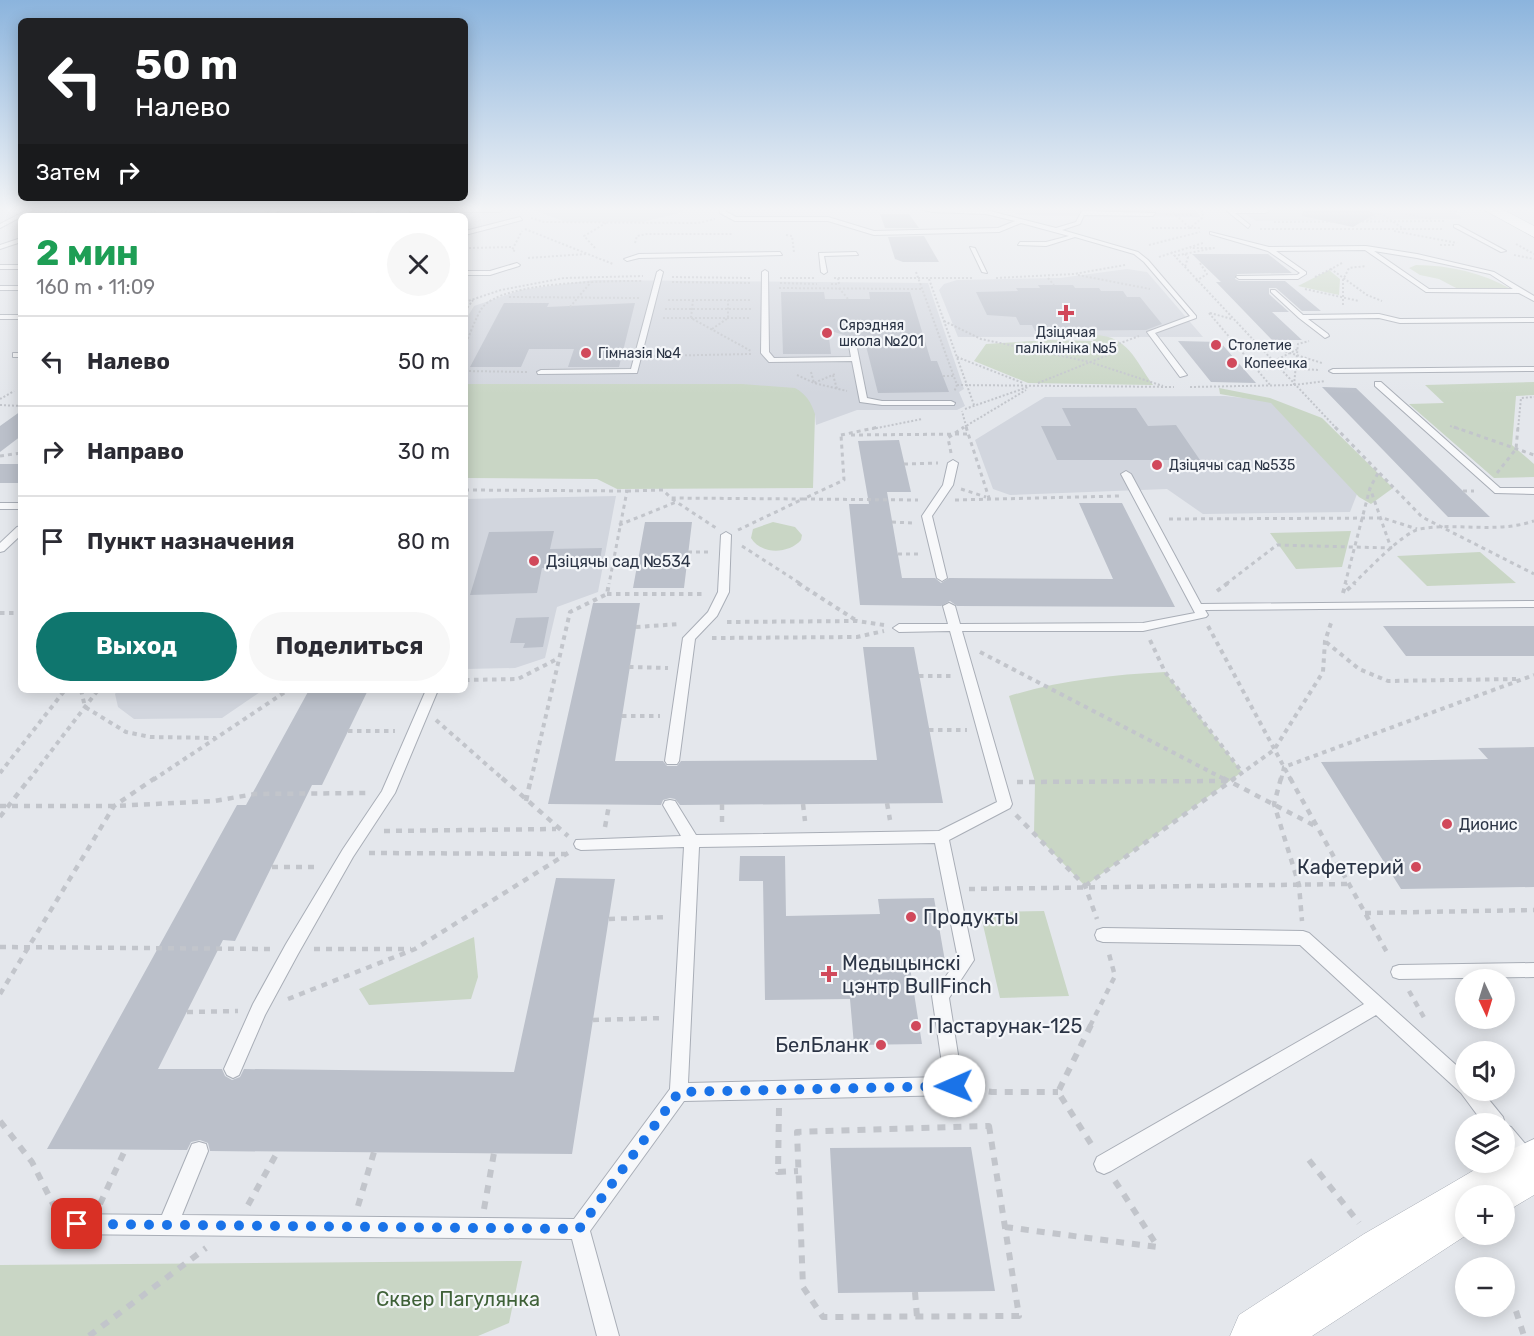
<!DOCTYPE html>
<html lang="ru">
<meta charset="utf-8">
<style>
:root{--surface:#fff;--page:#f7f7f7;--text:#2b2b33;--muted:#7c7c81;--line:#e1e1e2;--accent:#0f766e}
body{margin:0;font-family:Rubik,sans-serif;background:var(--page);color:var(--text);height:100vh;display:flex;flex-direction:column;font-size:22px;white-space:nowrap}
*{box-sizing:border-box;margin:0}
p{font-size:20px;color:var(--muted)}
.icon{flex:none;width:33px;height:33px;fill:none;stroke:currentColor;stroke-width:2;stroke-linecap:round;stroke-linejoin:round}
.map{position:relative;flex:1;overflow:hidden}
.details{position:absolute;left:18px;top:213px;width:450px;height:480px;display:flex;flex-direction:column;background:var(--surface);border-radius:9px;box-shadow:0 3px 15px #0003}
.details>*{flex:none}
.hud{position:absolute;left:18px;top:18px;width:450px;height:183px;border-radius:9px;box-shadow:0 3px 15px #0003;background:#202124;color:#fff;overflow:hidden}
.needle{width:39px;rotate:176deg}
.fabs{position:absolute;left:1455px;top:969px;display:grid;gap:12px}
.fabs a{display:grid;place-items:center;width:60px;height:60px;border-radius:50%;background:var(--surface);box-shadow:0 3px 15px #0003;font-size:30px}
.pin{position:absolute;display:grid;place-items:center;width:51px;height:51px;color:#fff;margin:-26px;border-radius:12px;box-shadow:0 3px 9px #0006}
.me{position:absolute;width:66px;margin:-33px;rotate:269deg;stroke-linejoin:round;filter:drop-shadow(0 0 4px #0008)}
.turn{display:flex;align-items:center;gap:21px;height:126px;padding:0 18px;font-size:27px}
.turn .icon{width:78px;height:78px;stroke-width:2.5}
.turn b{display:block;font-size:42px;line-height:51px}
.then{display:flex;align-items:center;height:57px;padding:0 18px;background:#0003;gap:12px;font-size:22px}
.round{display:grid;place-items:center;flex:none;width:63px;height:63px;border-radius:32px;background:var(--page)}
.summary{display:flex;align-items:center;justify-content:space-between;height:102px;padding:0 18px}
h1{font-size:36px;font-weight:700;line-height:45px;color:#1e9e55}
.cta{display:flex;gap:12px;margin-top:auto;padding:12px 18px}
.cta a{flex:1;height:69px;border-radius:36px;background:var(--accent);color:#fff;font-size:24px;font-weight:700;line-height:69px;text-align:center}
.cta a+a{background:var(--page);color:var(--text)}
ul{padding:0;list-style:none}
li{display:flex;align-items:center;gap:18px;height:90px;padding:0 18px;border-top:2px solid var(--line)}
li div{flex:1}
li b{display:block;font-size:22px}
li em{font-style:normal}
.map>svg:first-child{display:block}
.built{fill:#d2d6de}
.green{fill:#c9d6c5}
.building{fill:#bbc0ca}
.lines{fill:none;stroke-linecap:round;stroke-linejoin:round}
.lane-casing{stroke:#a9aeb7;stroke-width:2}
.secondary-casing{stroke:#a9aeb7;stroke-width:1}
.path-far4{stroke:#c2c5cb;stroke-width:2;stroke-dasharray:2 2;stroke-linecap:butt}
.path-far3{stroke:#c2c5cb;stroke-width:3;stroke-dasharray:4 4;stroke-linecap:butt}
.path-far2{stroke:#c2c5cb;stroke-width:4;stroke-dasharray:4.5 4.5;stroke-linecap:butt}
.path-far1{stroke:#c2c5cb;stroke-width:4.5;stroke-dasharray:6 6;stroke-linecap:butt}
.path{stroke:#c2c5cb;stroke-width:6;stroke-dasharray:8 8;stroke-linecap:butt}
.lane{fill:#f7f8fa;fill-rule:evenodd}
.secondary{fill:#fff;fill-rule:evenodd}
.route{stroke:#1a73e8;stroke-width:10;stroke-dasharray:0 18}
.poi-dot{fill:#d1495b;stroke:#f4f6f9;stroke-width:2}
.labels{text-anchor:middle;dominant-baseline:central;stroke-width:4.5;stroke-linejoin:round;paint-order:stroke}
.far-poi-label{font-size:14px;fill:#2b3445;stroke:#f4f6f9;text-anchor:start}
.poi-label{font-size:16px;fill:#2b3445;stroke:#f4f6f9;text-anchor:start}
.near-poi-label{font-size:20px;fill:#2b3445;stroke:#f4f6f9;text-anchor:start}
.near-park-label{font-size:20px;fill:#3f6138;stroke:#f4f6f9}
</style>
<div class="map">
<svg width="1534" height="1336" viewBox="0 0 1534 1336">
<rect width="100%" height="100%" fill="#e4e7ec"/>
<path class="built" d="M273,207H387L377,216H256Z
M525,207H683V212L643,222H566Z
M1002,207H1194L1200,217L1018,215Z
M1234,207H1443L1462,217L1460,219L1256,221Z
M1127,269L1147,272L1203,337H958L939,290L944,284L957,280L1060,278Z
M593,280L928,283L964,389L959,392L965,406L957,410H857L816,425L815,414L465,384V321L474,306L521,290Z
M1225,396L1270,401L1357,494L1350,512L1203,514L1167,489L1010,495L993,489L975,440L1045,397Z
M616,496L598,592L557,607L545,658L515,668L465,669V499Z
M118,690H263L222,718L134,719L118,707L115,694Z"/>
<path class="green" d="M1416,265C1449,265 1483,273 1511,289H1458L1439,279L1420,275L1409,268Z
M1329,270L1340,279L1339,295L1298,286Z
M1095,335C1128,336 1135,360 1153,385L1028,383L974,361L986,344L1049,340L1093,341Z
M1534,382V395L1516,396L1512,445L1534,464V477L1494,478L1409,404L1444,403L1425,385Z
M465,384H742L795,388C806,394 811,402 815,414L813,488L617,489L597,479L465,478Z
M1219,388L1270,398L1322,418L1393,488L1371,504L1359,497L1271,403L1220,394Z
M773,522L795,527L802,535L801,540C789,554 761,555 751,538L753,529Z
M1351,531L1342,567L1296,569L1270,533Z
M1480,552L1516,583L1427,586L1397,556Z
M1165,672L1242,772L1085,886L1034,833L1035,782L1009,696C1061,680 1111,675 1165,672Z
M1044,911L1069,996L1000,998L980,912Z
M474,937L478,977L471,999L369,1005L359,989Z
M522,1261L509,1323L478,1336H0V1265Z"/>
<path class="building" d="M1303,207H1349L1377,213L1353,227L1302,216Z
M880,214H909L919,228H885Z
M924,236L939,262H903L895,259L888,237Z
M1192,254H1268L1292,273L1237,274L1235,279L1239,281H1285L1321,311H1302L1276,288H1269V294L1289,312H1272L1302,340H1272L1216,282H1221Z
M1038,285H1073L1075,288H1099L1101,291H1123L1127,297H1140L1162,324L1146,330L1035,331L1032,325H1020L1016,317L987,315L976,292L1018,291L1016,288H1040Z
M781,292H824L825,299H870L869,292H910L931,361H937L949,392L878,393L865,342L858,340L856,336L850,337L828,330L831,354H783Z
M504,303H549L547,307L635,303L619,367H568L574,349H529L521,367H470Z
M1178,341L1220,342L1256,383L1211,382Z
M1322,387L1356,388L1490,517H1448Z
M1062,408H1136L1148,426L1176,425L1200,460H1057L1041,426H1071Z
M21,411V436L0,452V426Z
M899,440L911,492H887L902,578H935L941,583L949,578L1113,579L1079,503H1122L1175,607L957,606L950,601L941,606L860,605L849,504H869L858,441Z
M0,464H21V483H0Z
M645,522H692L684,588H633Z
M554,531L550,549L602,548L599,566L542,568L537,593L470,595L489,532Z
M593,603H640L615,761H663L667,766H677L681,761L877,760L863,647H914L943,803L680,805L675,799L670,798L663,800L661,805L548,804Z
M549,617L543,647L523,648L525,643H510L516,618Z
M1383,626H1534V656H1406Z
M309,690H368L322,785H312L235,941L223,940L158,1069H222L225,1076L232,1080L240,1077L244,1069L514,1072L556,878L615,879L572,1154L210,1151L208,1143L200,1140L191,1142L187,1150L47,1149L237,805H246Z
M1534,747V887L1401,889L1321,762L1488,759L1478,748Z
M740,856H785L786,916L880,914L878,899L934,898L945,961H909L922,1044L854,1045L850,999L765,1000L763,881H739Z
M971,1147L995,1291L838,1293L830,1148Z"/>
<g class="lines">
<g class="lane-casing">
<path id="lane" d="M33,207H40L0,228V224Z
M277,207H284L271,216H264Z
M720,207H726L725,211L736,217H828L874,231L998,228L1015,221L986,214L932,212L914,207L986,210L1056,228L1076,222L1082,211L1155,213L1153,216L1084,215L1080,224L1062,230L1138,252L1148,260L1196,316V318L1155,333L1187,375L1180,377L1147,332L1190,316L1144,262L1134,254L1075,237L1046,246L1018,245L1020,242H1046L1069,236L1021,223L999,232L874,235L828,221H735L720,213Z
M1229,208L1266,209L1269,211L1266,213H1235L1250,225L1248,228L1227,211Z
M322,209L341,211L320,212Z
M354,209H375L378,211L375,213L352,212Z
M412,209L500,208L503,210L500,212H410Z
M520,217L522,220L465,235V231Z
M1454,225H1458L1506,251L1501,252L1454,227Z
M1210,232L1269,247L1366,246L1417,254L1494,272L1534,296V301L1519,293L1426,292L1365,250L1276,251L1306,272V274L1298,279H1239L1236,277L1237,276L1297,275L1300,273L1268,251L1210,234ZM1374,251L1417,258L1490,274L1513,289H1429Z
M21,238V242L0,249V245Z
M970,247L975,248L987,273L982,272Z
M780,252L782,255L639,258L627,261L624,259L639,254Z
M856,252L858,255L824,256L827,272L824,274L821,272L819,253Z
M517,263L520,265L519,266L490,275H465V271H490Z
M0,265H21V269H0Z
M660,270L663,272L637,373L538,374L537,372L541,370L631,369L657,272Z
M765,270L768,272L769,352L774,358L851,357L848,340L855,338L867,398L882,401H951L955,403L954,405H882L860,402L852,361L769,362L761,353L762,272Z
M0,286H21V290H0Z
M1271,290H1275L1303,315L1379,314L1400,319L1534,318V322L1400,323L1379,318L1308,319L1328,334L1329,336L1325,338L1299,318L1271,292Z
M0,315H21V319H0Z
M13,353H21V357H13Z
M1534,367V371L1333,373L1329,371L1333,369Z
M1375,382H1381L1500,488H1534V494L1495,493L1375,386Z
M953,460L958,463L953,485L932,516L947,578L942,581L937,578L922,516L943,485L948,463Z
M1126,471L1131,474L1201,604L1534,601V607L1205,610L1208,615L1206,617L1143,631H962L1012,804L1010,808L949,840L974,960L949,998L963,1086L960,1092L954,1095L684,1101L590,1231L619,1336H597L572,1239L62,1234L55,1231L52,1224L55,1217L62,1214L162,1215L192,1144L199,1142L206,1144L208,1151L182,1215L574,1219L670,1089L684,847L581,850L576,848L574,844L576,840L681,836L663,805L665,801L670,800L675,801L696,835L939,831L997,802L950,631L899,632L893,628L899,624H948L943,606L949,603L955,606L960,624L1143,623L1195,613L1121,474ZM935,843L958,959L932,996L944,1077L688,1083L699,847Z
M0,503H21V509H0Z
M21,526V535L4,551L0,552V543L17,527Z
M726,532L731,535L729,592L717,616L695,639L679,761L677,764H667L665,761L683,638L708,612L718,592L721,535Z
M426,690H438L395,793L353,857L298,954L265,1015L239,1075L233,1078L227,1075L224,1069L253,1004L286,944L343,849L382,791Z
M1103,928L1303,931L1309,933L1466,1074V1090H1481L1503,1117L1505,1124V1125L1511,1127L1533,1153V1167L1526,1170L1519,1167L1504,1149V1124H1484L1461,1093L1376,1015L1111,1171L1104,1174L1097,1171L1094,1164L1097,1157L1364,1004L1300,945L1103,942L1097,940L1095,935L1097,930Z
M1534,963V977L1399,979L1393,977L1391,972L1393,967L1399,965Z"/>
</g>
<g class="secondary-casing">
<path id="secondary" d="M1479,207H1498L1534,226V237Z
M1534,1139V1195L1504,1213V1196H1466V1234H1468L1312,1336H1230L1239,1315L1364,1234L1447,1186L1488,1162H1504V1153Z"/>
</g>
<path class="path-far4" d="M1167,207L1190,228
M1185,207L1193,215
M1199,207L1203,212L1202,218L1190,228H1200
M1370,207L1432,219
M1426,207L1455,212
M1448,207L1457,212
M49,209L89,216
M1039,209L1071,210
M1380,213L1404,229
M1166,214L1193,215
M87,216L145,207
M127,216L153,212
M147,216L161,207
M233,216L245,207
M531,218L544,222L698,223L715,219
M1367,221L1381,212
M1274,222L1444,221
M1152,228H1190
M525,229L613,264
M1260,229H1444
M1394,231L1457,243
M786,235L792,236L794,252
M635,243L637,236L647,234H733
M1516,244L1534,254
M1149,245L1200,232
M1440,245H1456
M469,248L513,247
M595,248L584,236L606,223
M515,251L512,250L522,231
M1171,252L1337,429
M1185,254L1188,257L1185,267
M1514,255L1534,259
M1174,256L1214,248H1190
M1159,257L1203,243
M528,258L586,254
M1342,263L1331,269L1367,295L1382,301
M916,272L957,385L954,392
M1078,275L1150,289
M672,277L751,278
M1315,277L1331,269
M780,278H814
M834,278H973
M996,278L1074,274L1125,265
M1048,278L1054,285
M929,279L974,405
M1196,281L1207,274L1200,263
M672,282L751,283
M780,283L817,284
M831,284H839L838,278
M779,288L922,289
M839,288L848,299
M1305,289L1359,301
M509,297L639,298
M668,300H750
M693,300L691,318L751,351
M465,302L501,290L564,278L643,276
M1343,305V280L1349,268L1366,266
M570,307L591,282
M665,309H751
M465,311L473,300
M1209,313L1270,385
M1210,313L1232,319
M663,318H751
M944,321L981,339L1090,362L1163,386
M712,329L728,318V300
M1255,342L1322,363
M465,346C470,334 475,319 482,308C502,281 610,281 643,281
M653,356L751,354
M957,357L1023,383
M1274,361L1290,366
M1274,361L1298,349
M1280,368L1320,370
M465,371L527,372
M811,372L814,383L835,374
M797,375L814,383L847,391
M833,375L837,389
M943,376H954
M1038,383L1113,353L1118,344L1139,336
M957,385L1174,387
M1294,385L1325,381
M1190,387L1294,385L1298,344L1309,341
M0,399L14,391
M0,405L21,406
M965,409L1028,387
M1450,426L1459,429
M872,429L922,419
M962,429L966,426L962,411
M967,429L966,426L1026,390
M1518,429L1521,398L1534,397"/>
<path class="path-far3" d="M966,427L989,498
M1335,427L1422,517L1534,574
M1454,427L1534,455
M841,435L879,427
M851,435L968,434
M951,453L948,438L964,427
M0,456L21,453
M904,464L938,463
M1497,473L1516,449L1518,427
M961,489L986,497
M465,490L627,491L609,584
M627,491L663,490L671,498L803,499L844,480L841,435
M1463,491H1474
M672,499L716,528
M955,500L1119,496
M1169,519L1383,518L1417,529
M892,522L913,523
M619,525L676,502
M738,530L803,499L918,500
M742,546L801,584
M688,552H708
M898,554H921
M1226,584L1277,545L1391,548L1370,488
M1345,584L1370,488L1378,473
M1353,584C1367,571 1403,532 1420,529C1458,522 1495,534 1534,521"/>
<path class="path-far2" d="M798,583L857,621
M1347,590L1355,583
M1217,591L1228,583
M1343,593L1346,583
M607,594H705
M0,613H21
M727,622L857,621L884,625
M1208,626L1291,780
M636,627L680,624
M712,638L857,637L884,631
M1150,640L1165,672L1242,772
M1326,642L1359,669L1388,681L1516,679
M980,652L1226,780
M629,667L668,668
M919,676H952
M465,680L518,679L559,658
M81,690L85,707L126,732L150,737L215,738
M622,716H660
M436,720L504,780
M929,730H967
M348,731H395
M0,773L65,690
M29,780L98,690
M153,780L288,690
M531,780L570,612L607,594L609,583
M1232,780L1274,750L1323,672L1325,641L1332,620
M1281,780L1284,767L1534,675"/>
<path class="path-far1" d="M502,778L568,836
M1223,778L1317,827
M1281,778L1274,804L1299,885L1302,921
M1290,778L1389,956
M1017,782L1228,781
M526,801L531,778
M887,803L890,820
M722,804V825
M803,804L805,821
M0,806H114L214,801L255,794L366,793
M1016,815L1085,886L1097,919
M0,817L30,778
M605,827L609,805
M384,831L556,829
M369,853L565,854
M272,867H319
M1085,886L1235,778
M969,889L1349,884
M1365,913L1534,910
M609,919L668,917
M0,947L270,949
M314,949H411
M1409,991L1426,1021
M0,994L114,806L155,778
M288,999L415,949L568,853
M187,1012L238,1011
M593,1020L664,1018
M1090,1026L1115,976L1109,954"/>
<path class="path" d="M1091,1025L1058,1092L1093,1147
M973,1089L992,1092H1058
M779,1108L778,1172L798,1171
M0,1121L32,1162L54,1206
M989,1126L1019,1316L823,1317L803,1287L797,1132Z
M1309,1160L1359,1223
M1115,1181L1158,1247
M100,1204L125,1150
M248,1205L278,1151
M358,1206L374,1152
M484,1209L494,1153
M1005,1227L1157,1247
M915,1292L917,1317
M1516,1311L1524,1336
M89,1336L206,1248"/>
<use href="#lane" class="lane"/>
<use href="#secondary" class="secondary"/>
</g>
<linearGradient id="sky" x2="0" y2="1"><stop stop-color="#8bb4dd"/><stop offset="0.53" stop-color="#f3f4f6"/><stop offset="1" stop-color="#f3f4f6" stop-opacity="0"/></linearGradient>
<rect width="1534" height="394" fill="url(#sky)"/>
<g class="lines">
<path class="route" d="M77,1224L579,1229L679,1092L954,1086"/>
</g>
<g class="poi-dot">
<path d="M1063 304h6v6h6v6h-6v6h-6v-6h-6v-6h6z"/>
<circle cx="827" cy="333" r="6"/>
<circle cx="1216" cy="345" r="6"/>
<circle cx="586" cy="353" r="6"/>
<circle cx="1232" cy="363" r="6"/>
<circle cx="1157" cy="465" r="6"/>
<circle cx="534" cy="561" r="6"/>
<circle cx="1447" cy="824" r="6"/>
<circle cx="1416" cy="867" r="6"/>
<circle cx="911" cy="917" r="6"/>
<path d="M826 965h6v6h6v6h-6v6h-6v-6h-6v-6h6z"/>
<circle cx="916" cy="1026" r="6"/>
<circle cx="881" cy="1045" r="6"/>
</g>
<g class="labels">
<g class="far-poi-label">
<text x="839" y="325">Сярэдняя<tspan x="839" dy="16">школа №201</tspan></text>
<text x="1066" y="332" text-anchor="middle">Дзіцячая<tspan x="1066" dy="16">паліклініка №5</tspan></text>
<text x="1228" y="345">Столетие</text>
<text x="598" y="353">Гімназія №4</text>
<text x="1244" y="363">Копеечка</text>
<text x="1169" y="465">Дзіцячы сад №535</text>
</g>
<g class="poi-label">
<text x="546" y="561">Дзіцячы сад №534</text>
<text x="1459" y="824">Дионис</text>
</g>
<g class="near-poi-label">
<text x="1404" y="867" text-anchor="end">Кафетерий</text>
<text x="923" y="917">Продукты</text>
<text x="842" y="963">Медыцынскі<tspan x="842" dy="23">цэнтр BullFinch</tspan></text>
<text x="928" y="1026">Пастарунак-125</text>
<text x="869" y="1045" text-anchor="end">БелБланк</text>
</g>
<g class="near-park-label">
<text x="458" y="1299">Сквер Пагулянка</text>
</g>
</g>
</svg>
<div class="fabs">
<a><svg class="needle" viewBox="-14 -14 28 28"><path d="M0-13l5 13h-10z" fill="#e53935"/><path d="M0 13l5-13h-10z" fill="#7c7c81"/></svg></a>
<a><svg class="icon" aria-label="sound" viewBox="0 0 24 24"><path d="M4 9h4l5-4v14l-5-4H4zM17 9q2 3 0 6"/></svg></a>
<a><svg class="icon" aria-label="layers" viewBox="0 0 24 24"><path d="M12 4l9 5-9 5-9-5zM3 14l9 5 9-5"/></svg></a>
<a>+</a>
<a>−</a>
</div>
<div class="pin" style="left:77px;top:1224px;background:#d93025"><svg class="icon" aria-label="arrive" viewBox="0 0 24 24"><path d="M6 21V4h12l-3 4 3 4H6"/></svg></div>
<svg class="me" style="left:954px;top:1086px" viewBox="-20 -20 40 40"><circle r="19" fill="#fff"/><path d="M0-13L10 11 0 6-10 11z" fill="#1a73e8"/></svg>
<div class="hud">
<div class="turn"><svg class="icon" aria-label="left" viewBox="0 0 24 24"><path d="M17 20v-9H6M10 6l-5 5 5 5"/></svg><div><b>50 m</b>Налево</div></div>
<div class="then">Затем<svg class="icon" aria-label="right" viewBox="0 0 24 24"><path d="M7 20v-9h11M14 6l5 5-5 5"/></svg></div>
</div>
<section class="details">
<div class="summary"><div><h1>2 мин</h1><p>160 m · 11:09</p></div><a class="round"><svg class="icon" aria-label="close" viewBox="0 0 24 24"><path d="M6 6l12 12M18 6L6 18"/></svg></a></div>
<ul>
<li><svg class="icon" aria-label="left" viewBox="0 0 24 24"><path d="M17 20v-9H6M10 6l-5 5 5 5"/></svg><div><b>Налево</b></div><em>50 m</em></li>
<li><svg class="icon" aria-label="right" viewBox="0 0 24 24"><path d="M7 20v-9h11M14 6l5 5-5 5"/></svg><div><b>Направо</b></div><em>30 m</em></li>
<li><svg class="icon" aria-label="arrive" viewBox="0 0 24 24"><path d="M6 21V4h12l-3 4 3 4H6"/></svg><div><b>Пункт назначения</b></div><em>80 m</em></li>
</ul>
<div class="cta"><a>Выход</a><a>Поделиться</a></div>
</section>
</div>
